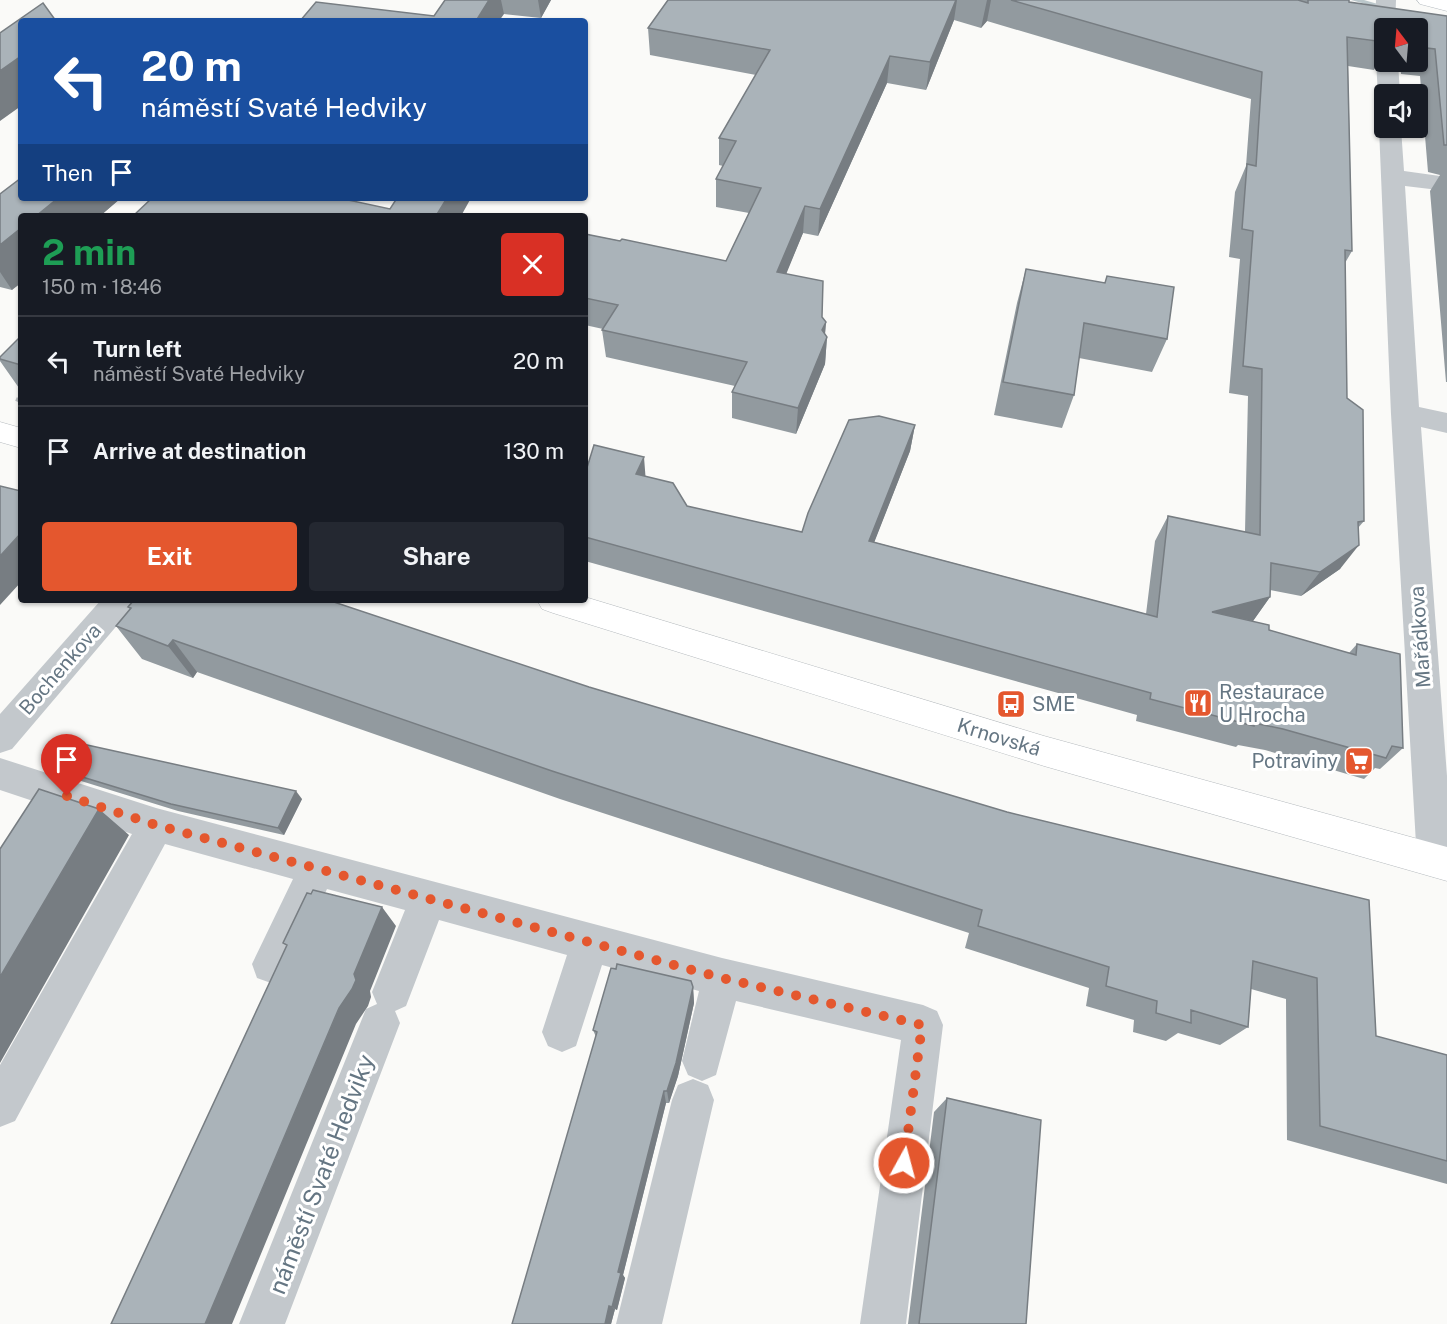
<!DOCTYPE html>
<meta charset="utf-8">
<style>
:root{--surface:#171b24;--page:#242831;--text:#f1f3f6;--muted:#9ea1a6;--line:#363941;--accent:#e4572e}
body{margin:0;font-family:"Public Sans",sans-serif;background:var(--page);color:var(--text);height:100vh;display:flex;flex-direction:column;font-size:22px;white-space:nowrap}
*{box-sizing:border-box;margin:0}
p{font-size:20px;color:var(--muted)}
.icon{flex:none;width:33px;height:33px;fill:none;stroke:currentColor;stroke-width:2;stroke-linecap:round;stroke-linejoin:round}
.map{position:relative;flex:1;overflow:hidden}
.details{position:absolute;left:18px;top:213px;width:570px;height:390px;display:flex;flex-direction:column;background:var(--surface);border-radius:6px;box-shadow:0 2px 4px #0004}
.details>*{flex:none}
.guide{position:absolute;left:18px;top:18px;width:570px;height:183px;border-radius:6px;box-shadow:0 2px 4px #0004;background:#1a4fa0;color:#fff;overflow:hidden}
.needle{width:39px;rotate:344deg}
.buttons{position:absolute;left:1374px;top:18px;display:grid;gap:12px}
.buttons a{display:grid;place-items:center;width:54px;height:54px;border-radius:6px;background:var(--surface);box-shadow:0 2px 4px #0004;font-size:30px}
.pin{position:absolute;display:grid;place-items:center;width:51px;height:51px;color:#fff;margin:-62px -26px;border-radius:50% 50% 50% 0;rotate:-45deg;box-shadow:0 0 6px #0007}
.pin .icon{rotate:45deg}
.me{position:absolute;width:66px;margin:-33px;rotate:7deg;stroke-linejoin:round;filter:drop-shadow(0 0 4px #0008)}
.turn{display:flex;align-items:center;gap:21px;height:126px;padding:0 24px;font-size:27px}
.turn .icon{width:78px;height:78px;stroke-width:2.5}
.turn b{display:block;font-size:42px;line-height:51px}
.then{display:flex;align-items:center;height:57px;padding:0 24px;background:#0003;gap:12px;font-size:22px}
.round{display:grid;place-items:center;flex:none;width:63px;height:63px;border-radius:6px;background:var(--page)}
.overview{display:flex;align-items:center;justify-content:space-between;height:102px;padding:0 24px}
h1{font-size:36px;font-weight:700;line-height:45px;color:#1e9e55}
.primary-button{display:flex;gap:12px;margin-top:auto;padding:12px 24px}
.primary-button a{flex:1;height:69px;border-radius:6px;background:var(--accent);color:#fff;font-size:24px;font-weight:700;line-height:69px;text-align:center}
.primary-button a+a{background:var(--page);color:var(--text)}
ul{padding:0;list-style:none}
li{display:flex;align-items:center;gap:18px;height:90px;padding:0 24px;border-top:2px solid var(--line)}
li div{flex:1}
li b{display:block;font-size:22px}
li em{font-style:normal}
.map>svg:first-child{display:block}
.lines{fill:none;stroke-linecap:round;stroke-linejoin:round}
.stream{fill:#bbc7cb;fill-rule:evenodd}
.secondary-casing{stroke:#b3babf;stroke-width:1}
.primary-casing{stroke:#b5babe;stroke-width:1}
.path{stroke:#bbbfc2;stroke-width:4;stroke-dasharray:3 3;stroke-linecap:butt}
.street{fill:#c3c8cc;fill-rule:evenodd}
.secondary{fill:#fff;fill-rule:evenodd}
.primary{fill:#fff;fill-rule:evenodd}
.wall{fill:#929a9f}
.shaded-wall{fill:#777d82}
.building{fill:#aab3b9;stroke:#777d82;stroke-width:1.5}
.route{stroke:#e4572e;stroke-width:10;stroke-dasharray:0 18}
.labels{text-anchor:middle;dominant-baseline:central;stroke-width:6;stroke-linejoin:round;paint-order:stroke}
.street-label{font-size:20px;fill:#657683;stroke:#fff}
.poi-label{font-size:20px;fill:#657683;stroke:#fff;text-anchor:start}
.near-street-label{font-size:24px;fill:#657683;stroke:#fff}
</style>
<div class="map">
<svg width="1447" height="1324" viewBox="0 0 1447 1324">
<rect width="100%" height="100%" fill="#fafaf8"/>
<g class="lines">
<path class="stream" d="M1351,0H1364L1395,9L1391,11Z"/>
<g class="secondary-casing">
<path id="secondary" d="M1417,0H1447V11L1420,4Z"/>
</g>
<g class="primary-casing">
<path id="primary" d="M0,422L21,428V448L0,442Z
M585,597L1044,736L1447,847V881L1044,766L553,613L542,609L537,600H585Z"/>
</g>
<path class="path" d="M16,399L21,401"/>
<path class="street" d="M1376,0H1396L1395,28H1384V34L1378,32L1375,28Z
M1384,56V62H1398L1400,94H1384V99L1378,94L1376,62Z
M1382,123H1384V128H1401L1404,171L1447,177V191L1405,186L1419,407L1447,413V433L1421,427L1447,776V874L1435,878L1422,873L1417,861L1391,414L1379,128Z
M101,600H136L131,609L12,749L0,753V714Z
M0,758L156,808L722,958L923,1005L937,1011L943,1025L906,1324H860L901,1040L736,1001L716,1075L702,1081L688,1075L682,1061L699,991L602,965L576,1046L562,1052L548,1046L542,1032L567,955L439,920L406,1006L395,1011L400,1023L285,1324H239L366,1009L377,1004L372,992L405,910L327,889L285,978L271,983L257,978L252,964L293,879L165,844L15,1121L0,1127V1065L132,834L0,790Z
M693,1079L708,1085L714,1100L662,1324H616L672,1100L678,1085Z"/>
<use href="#secondary" class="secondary"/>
<use href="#primary" class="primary"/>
</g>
<path class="wall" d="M445,0H551L541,18L504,14L434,16Z
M668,0H1349V2L1447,16V382H1446L1430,191L1440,175L1428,172L1420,76L1401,74L1400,62H1418V28H1384V55V54L1382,56L1374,70L1348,66L1352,251L1345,263L1347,398L1364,521L1358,528L1340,569L1301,596L1270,590V597L1253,621L1269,630L1349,653L1357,644L1403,748L1380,769L1375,768L1364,779L1265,750L1238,745L1236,747L1136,721L1137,715L585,561V474L645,476L687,506L802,532L915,425L910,451L874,542L1146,614L1155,541L1168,516L1245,532L1248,396L1229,393L1240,259L1229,257L1235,192L1246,166L1251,99L987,21L981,28L954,20L926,90L887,83L818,236L803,233L786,273L826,322L825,334L827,337L825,364L796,434L732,418V392L735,386L606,357L602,330L603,329L585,325V234L726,261L749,213L716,207V179L723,166L719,165V138L756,75L650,55L648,28Z
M0,194L21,198H121L100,216H21L12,290L0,287Z
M1026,269L1105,283L1107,276L1167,339L1152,372L1079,358L1074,395L1062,428L994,415L1017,303Z
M21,336V388H19L0,361V357Z
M128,607L589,687L1007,812L1369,900L1376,1036L1447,1055V1184L1287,1140L1286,999L1251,989L1248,1027L1220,1045L1178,1033L1166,1041L1133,1032L1134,1020L1086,1006L1089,988L965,948L969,933L560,799L197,672L193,678L142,659L116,626L130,610Z
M43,765L302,799L284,835L178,811L52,772Z
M693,987L694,1003L678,1076L669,1103H666L623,1275L625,1278L617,1310L615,1309L611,1324H512L596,1037L593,1030Z
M947,1098L1026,1324H908L934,1112Z"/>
<path class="shaded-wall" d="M489,0H501L504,14L499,21H476Z
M538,0H551L541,18Z
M956,0H957L954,20L926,90L930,62Z
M987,0H991L987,21L981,28Z
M21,56V106L0,121V71Z
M890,56L887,83L818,236L820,209Z
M58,198H121L100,216H36Z
M447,198H471L461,216H436Z
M805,206L803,233L776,299L777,272Z
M21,228V283L12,290L0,272V245Z
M826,322L824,345L827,337L825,364L796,434L798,408L822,330Z
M915,425L910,451L865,566L869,541Z
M644,457L646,483L636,474Z
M21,533V582L0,605V556Z
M1359,545L1340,569L1301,596L1320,572Z
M1270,597L1253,621L1212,612Z
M173,640L197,672L193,678L168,646Z
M296,791L302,799L284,835L278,828Z
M99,809L129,835L0,1063V977Z
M382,907L396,926L370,991L371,997L368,1006L356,1024L232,1324H205Z
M693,987L694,1003L678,1076L669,1103L667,1091Z
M664,1091L666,1103L623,1275L625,1278L617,1310L612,1307L618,1272Z
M609,1306L615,1309L611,1324H605Z"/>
<path class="building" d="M445,0H489L476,21H300L316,2L434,16Z
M668,0H956L930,62L890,56L820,209L805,206L777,272L823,281L822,317L826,322L822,330L827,337L798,408L732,392L747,362L602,330L618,305L585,298V234L620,241L622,239L726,261L761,188L716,179L736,141L719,138L770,50L648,28Z
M1011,0H1298L1308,3V0H1349V2L1447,16V145H1444L1435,49L1418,47V28H1399L1398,27L1395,28H1384V42L1347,37L1352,251L1345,250L1347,398L1363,410L1364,521L1358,522L1359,545L1320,572L1271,563L1270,597L1212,612L1269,625V630L1356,655L1357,644L1400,654L1403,748L1392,746L1386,758L1283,729L1254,723V726L1150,699L1151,693L585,537V474L594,445L644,457L636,474L673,483L687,506L802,532L808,513L849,420L879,416L915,425L869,541L1157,617L1168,516L1260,535L1262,369L1243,366L1253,231L1242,229L1247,164L1256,166L1262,72Z
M43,3L56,21H21V56L0,71V33Z
M21,178V198H58L36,216H21V228L0,245V194Z
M152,198H339L390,209L397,198H447L436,216H217L206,214L203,216H133Z
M1026,269L1105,283L1107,276L1174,287L1167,339L1084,323L1074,395L1003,382Z
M21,336V365L0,359V357Z
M0,486L21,491V533L0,556Z
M134,600H328L589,687L1007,812L1369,900L1376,1036L1447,1055V1161L1320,1126L1317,978L1253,961L1248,1027L1191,1010V1023L1156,1013L1157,1001L1106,986L1109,967L978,926L982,910L552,771L173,640L168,646L116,626L131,608L128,607Z
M60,739L296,791L278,828L171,804L43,765Z
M39,789L99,809L0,977V849Z
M313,890L382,907L354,974L356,980L352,989L339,1008L205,1324H111L287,945L283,943L307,893L311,894Z
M617,964L691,981L693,987L676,1063L667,1091H664L618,1272L621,1273L612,1307L609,1306L605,1324H512L597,1032L593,1030L611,968L616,969Z
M947,1098L1041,1120L1026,1324H919Z"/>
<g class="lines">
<path class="route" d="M67,796L156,825L722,978L922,1025L904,1163"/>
</g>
<defs>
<g id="restaurant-square" transform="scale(1.5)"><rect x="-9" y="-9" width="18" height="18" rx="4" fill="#e4572e" stroke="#fff"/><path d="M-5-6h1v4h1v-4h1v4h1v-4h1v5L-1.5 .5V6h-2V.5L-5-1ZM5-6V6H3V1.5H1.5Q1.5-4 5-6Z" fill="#fff"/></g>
<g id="bus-square" transform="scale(1.5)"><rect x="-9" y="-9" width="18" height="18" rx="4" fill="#e4572e" stroke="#fff"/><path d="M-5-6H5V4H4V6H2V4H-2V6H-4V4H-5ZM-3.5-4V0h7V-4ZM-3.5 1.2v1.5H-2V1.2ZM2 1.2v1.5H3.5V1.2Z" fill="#fff"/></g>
<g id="supermarket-square" transform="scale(1.5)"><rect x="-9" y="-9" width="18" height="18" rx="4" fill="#e4572e" stroke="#fff"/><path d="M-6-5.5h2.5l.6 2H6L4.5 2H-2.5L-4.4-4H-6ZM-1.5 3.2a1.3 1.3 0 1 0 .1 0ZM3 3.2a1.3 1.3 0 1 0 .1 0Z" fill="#fff"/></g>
</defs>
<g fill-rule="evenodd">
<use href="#restaurant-square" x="1198" y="703"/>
<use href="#bus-square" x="1011" y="704"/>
<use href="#supermarket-square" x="1359" y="761"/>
</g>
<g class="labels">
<g class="street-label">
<text transform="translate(1420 637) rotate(-94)">Mařádkova</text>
<text transform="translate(60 669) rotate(-49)">Bochenkova</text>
<text transform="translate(999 737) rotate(17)">Krnovská</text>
</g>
<g class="poi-label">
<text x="1219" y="692">Restaurace<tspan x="1219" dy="23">U Hrocha</tspan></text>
<text x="1032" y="704">SME</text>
<text x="1338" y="761" text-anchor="end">Potraviny</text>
</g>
<g class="near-street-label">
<text transform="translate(321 1174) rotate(-69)">náměstí Svaté Hedviky</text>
</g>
</g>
</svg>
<div class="buttons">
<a><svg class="needle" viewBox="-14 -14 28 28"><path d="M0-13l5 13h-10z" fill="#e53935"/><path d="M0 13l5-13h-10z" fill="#9ea1a6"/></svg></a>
<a><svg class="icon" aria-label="sound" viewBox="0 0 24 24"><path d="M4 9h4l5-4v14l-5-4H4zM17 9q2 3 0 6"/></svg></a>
</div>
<div class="pin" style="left:67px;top:796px;background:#d93025"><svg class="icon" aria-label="arrive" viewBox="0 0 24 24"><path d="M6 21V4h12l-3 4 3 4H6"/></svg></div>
<svg class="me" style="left:904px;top:1163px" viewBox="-20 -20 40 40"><circle r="17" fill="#e4572e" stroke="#fff" stroke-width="3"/><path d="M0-11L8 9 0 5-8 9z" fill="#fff"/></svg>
<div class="guide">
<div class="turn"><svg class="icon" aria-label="left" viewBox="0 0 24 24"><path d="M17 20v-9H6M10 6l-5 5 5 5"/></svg><div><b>20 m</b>náměstí Svaté Hedviky</div></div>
<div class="then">Then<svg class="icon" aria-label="arrive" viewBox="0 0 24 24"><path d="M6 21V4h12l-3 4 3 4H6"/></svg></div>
</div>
<section class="details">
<div class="overview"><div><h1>2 min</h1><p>150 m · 18:46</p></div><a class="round" style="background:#d93025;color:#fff"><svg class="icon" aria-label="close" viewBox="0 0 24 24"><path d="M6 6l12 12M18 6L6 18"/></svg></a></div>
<ul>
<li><svg class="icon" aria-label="left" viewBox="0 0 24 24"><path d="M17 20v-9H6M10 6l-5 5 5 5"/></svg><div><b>Turn left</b><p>náměstí Svaté Hedviky</p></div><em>20 m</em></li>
<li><svg class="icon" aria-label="arrive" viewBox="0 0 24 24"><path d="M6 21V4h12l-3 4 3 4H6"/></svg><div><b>Arrive at destination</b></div><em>130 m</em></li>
</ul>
<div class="primary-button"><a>Exit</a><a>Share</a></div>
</section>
</div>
